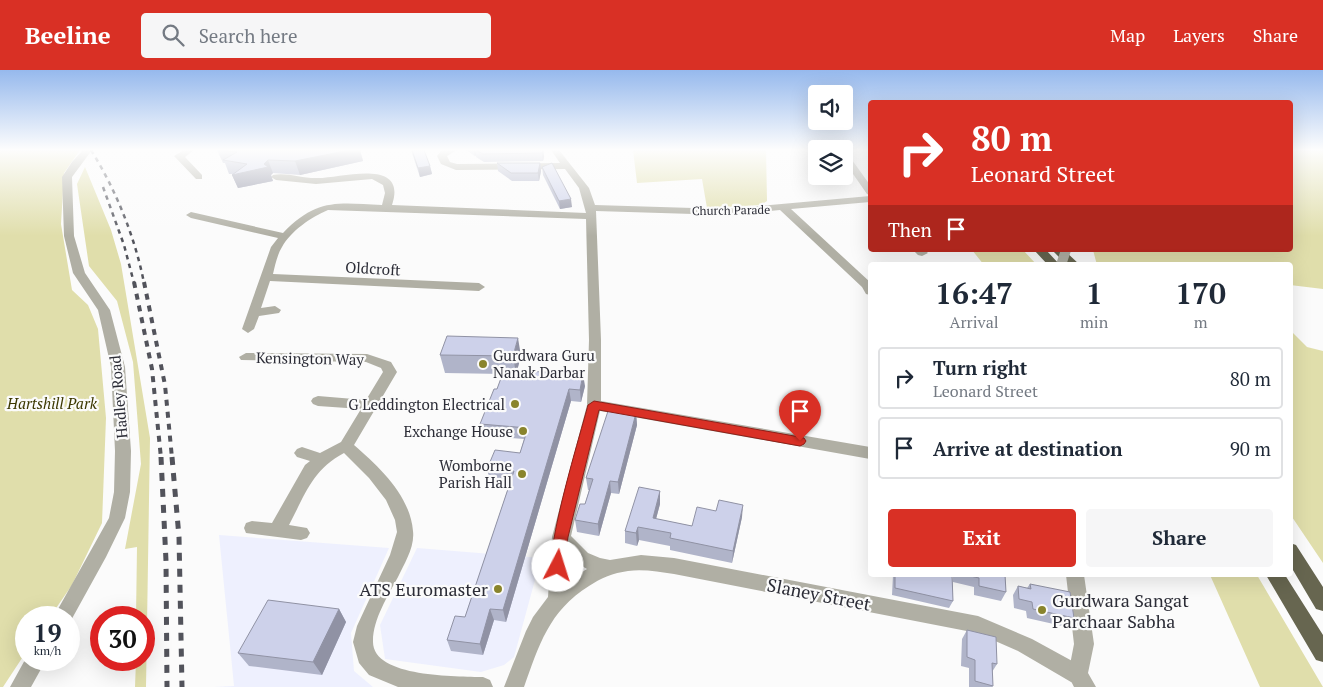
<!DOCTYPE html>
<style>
:root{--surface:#fff;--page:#f6f6f7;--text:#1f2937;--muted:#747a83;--line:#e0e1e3;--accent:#d93025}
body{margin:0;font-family:"PT Serif",serif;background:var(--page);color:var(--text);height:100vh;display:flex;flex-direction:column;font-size:19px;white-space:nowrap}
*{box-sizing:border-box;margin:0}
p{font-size:16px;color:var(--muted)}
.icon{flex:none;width:28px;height:28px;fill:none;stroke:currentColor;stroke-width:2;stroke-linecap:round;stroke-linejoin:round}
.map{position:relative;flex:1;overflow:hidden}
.panel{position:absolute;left:868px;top:192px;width:425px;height:315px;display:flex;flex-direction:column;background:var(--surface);border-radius:5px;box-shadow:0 5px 20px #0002}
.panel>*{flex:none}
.guide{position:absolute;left:868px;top:30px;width:425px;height:152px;border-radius:5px;box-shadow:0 5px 20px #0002;background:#d93025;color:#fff;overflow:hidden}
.tools{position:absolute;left:808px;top:15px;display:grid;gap:10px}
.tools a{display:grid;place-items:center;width:45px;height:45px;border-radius:5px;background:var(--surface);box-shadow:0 5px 20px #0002;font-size:25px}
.speed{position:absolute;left:15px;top:536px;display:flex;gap:10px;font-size:25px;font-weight:700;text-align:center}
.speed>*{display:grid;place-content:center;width:65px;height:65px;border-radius:50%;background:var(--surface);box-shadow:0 5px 20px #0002;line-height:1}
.speed small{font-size:12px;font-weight:400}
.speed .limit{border:8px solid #d22;background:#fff;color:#111}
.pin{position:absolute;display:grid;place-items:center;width:42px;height:42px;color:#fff;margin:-51px -21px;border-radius:50% 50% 50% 0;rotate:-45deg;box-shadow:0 0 5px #0007}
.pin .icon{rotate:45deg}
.me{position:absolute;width:55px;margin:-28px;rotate:5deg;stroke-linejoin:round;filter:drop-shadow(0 0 4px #0008)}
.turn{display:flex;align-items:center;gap:18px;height:105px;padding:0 20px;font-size:22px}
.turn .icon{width:65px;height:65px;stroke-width:2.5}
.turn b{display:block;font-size:35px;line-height:42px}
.then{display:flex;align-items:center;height:48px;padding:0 20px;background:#0003;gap:10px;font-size:19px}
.eta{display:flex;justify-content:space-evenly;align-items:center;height:85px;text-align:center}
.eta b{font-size:30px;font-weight:700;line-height:35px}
.primary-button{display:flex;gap:10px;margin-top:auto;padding:10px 20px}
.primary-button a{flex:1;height:58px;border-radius:5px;background:var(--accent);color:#fff;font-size:20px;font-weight:700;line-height:58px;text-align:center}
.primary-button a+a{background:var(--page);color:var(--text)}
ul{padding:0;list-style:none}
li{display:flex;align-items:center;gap:15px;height:62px;margin:0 10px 8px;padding:0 10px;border:2px solid var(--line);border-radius:5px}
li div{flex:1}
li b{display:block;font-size:19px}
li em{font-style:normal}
header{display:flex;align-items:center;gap:30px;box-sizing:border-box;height:70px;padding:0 25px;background:var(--accent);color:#fff}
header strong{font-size:24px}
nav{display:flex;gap:28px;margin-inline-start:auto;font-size:18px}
.search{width:350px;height:45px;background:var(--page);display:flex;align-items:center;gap:12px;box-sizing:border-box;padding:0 18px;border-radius:5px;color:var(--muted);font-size:19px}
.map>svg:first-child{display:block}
.built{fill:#eef0fe}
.green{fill:#e0deab}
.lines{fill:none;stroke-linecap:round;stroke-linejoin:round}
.minor{fill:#b0afa4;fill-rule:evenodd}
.tertiary{fill:#b0afa4;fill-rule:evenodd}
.trunk{fill:#676650;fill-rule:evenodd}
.rail-far2{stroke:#52535b;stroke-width:2.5;stroke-dasharray:4.5 4.5;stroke-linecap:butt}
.rail-far1{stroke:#52535b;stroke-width:4;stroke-dasharray:6 6;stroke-linecap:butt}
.rail{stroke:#52535b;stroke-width:5;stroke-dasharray:8 8;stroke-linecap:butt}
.tertiary-bridge{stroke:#b0afa4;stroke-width:10}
.wall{fill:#b0b4c9}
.shaded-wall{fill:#9092a4}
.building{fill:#cdd1ea;stroke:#9092a4}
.route{fill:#d93025;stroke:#8d1f18}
.poi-dot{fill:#89842c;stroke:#fbfbfb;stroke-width:2}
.labels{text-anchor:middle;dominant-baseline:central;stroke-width:4.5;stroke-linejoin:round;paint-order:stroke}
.far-street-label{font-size:12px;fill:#2c2d37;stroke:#fbfbfb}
.street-label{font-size:15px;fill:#2c2d37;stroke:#fbfbfb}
.poi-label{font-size:15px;fill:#2c2d37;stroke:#fbfbfb;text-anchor:end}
.park-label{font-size:15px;font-style:italic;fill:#3c3800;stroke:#fbfbfb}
.near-poi-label{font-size:18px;fill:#2c2d37;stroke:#fbfbfb;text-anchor:end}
.near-street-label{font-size:18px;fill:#2c2d37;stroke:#fbfbfb}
</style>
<header>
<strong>Beeline</strong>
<div class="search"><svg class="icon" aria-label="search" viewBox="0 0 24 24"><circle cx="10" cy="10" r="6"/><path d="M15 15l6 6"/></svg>Search here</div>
<nav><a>Map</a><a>Layers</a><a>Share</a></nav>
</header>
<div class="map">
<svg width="1323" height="617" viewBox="0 0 1323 617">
<rect width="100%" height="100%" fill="#fbfbfb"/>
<path class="built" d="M219,465L389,478L351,563L354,601L373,617H214L234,616Z
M417,478L541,488L514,587L504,595L481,602L385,589L380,555Z"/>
<path class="green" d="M0,80H80L64,103L61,154L72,220L88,235L98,259L106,348L102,453L72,515L50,547L26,548V582L3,617H0Z
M633,80H766L767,131L761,135L707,138L702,109L637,113Z
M1290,80H1323V219L1290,215V195H1097L1093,180H1290Z
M85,97L111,160L121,194L150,368L146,617H135L136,590H144V548L136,547L137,477L125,479L141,394L133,292L117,231L89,196L77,114Z
M972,180H1023L1037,195H984Z
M1290,260L1307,277L1323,281V493L1290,444Z
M1210,505H1257L1323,617H1260Z"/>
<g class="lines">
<path class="minor" d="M184,80H194L185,87L202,105V109H196L174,86Z
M445,80H457L447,86L450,92L457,94L560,93L551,80H559L589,118L595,135L726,139L870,126V132L791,139L870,212V225L866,224L862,217L780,140L726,145L596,141L601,270V331L870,377V389L600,341L571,466L588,483L600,488L610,490L641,485L674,488L978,546L1032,569L1085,598L1088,605L1085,612L1078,615L1071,612L1018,581L977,563L674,504C659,502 644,499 628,501C613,503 601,508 589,516C549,541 539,575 524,617H504L526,561L533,547L548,527L552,467L587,335L589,270L586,149L328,140C311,147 291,161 282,177C277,185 275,196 273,204L479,213L485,217L479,221L270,211L261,238L275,236L281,240L279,243L259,246L254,259L248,263L242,259L271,177L278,168L191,148L186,145L191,142L283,163C317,128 337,133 382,135L385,123L383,115L372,109L316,114L276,110L271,107L273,105C287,102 304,109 318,108C341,108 408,87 392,135L586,143L579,118L565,99L456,100L441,94L437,86L441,81ZM567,487L587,499L567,511Z
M844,82L847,83L870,115V125L867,124L844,91Z
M913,180H925L928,183L922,186L918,185Z
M246,283L367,284L391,292L397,302L354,375C379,397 410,425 413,461C415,477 404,494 398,507C388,526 373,549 373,571C372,608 458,606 483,607L490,610L493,617H398L369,605L359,593L353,572L357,556L390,485L397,462L395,450L386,430L369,408L344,383C312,400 305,425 289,455L307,458L310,463L307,468L301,470L246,463L244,458L246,453L252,451L272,453L305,395L310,391L297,387L294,383L297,379L302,377L320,383L341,372L361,339L318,336L313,334L311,331L313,328L318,326L366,330L383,302L381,298L366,292L241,290L239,287Z"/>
<path class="tertiary" d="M83,80H92L72,107L74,166L85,203L110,240L125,297L131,381L130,422L125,448L106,487L69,554V548H53L109,448L114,422L115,381L111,297L98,240L73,203L64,166L62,107L72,92Z
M1066,505H1084L1094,574L1088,603L1096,617H1074L1068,605L1074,574Z
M26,588V590H46L31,617H10Z"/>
<path class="trunk" d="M1034,180H1046L1060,195H1048Z
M1052,180H1064L1080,195H1067Z
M1290,473L1296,475L1323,517V541L1316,539L1290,495Z
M1266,505H1285L1323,565V592L1316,590Z"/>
<path class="rail-far2" d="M91,80C116,120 135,167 144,213
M103,117L124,175L134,213"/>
<path class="rail-far1" d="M134,212L152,299L161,388
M144,212L165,315L172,388"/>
<path class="rail" d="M161,387L166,491L167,617
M172,387L179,467L182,617"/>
<path class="tertiary-bridge" d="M1061,195L1066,180"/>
</g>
<path class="wall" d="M217,80H360L363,91L300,105L273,103L271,105L273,111L238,118L232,105L233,104H229L225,93H223Z
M411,80L430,96L432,104L420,107Z
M466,80H544V86L543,91L484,92L476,87V85L475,86Z
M497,93H540L541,101L539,111H512L498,101Z
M542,97L572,137L560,139L543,105Z
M440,285L521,286L517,301L585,316L581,332L571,331L506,552L494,550L483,585L451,581L447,570L465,547L510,413L490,411L487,399L520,383L524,369L482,366L480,354L497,319L503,304L445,303Z
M631,338L632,342L636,343L637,355L619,424L611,423L599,466L577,462L575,450L585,434L589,420H588L586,408Z
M660,421V434L656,449L692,456L742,447L732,493L670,480V476L639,470L637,476L625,473V461Z
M893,505H952L953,531L949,538L892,525Z
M953,505H1005L1006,522L1001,531L974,525V517L953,512Z
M1030,514L1074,548L1067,557L1027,548L1026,541L1014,538L1013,525L1018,516L1027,518Z
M339,539L346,552L322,605L249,596L238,583Z
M967,560L997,594L992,602L993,616L992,617H969V598L961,596L962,569Z"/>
<path class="shaded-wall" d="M350,80H360L363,91L300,105L295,91Z
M474,80H475L476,85L475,86Z
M543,80L544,86L543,91L542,83Z
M268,90L273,103L271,105L273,111L238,118L232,105L264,94Z
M540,93L541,101L539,111L538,103Z
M430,96L432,104L420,107L418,98Z
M571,129L572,137L560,139L559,131Z
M518,268L521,286L516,304L513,286Z
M583,304L585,316L581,332L580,320Z
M569,319L571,331L506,552L503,540Z
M636,343L637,355L619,424L618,412Z
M610,411L611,423L599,466L598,454Z
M660,421V434L653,460V448Z
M743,435L742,447L732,493L733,481Z
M638,457L639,470L637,476L636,463Z
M339,539L346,552L322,605L313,592Z
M490,539L494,550L483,585L480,574Z"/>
<path class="building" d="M217,80H350L295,91L268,90L264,94L268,97L232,105L247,94L223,90L237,82Z
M412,80H424L430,96L418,98Z
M476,80H543L542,83L483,84Z
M497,93H540L538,103H511Z
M552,93L571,129L559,131L542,97Z
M447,266L518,268L513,286L440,285Z
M504,300L583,304L580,320L569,319L503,540L490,539L480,574L447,570L455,546L465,547L514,401L487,399L495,380L520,383L528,358L480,354L494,319H497Z
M610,335L631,338L630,342L636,343L618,412L610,411L598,454L575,450L580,434H585L593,409L586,408Z
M639,417L660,421L653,448L692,456L697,437L716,441L719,430L743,435L733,481L670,468L671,463L638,457L636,463L625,461Z
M895,505H952L953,531L895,518Z
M966,505H1005L1006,522L979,516V508Z
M1030,514L1070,522L1074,548L1033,539L1032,532L1019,529L1018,516L1031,519Z
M268,530L339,539L313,592L238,583Z
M967,560L996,567L997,594L992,593L993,616L975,611V590L967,587Z"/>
<linearGradient id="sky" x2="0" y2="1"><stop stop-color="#96b9ed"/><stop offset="0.48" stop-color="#fdfdfd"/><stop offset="1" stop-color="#fdfdfd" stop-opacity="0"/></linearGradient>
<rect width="1323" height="166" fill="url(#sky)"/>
<path class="route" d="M594,331L800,367L804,368L806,371L804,374L800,376L599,340L568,467L563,500L558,502L553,500C544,482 581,362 588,335Z"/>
<g class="poi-dot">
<circle cx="483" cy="294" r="5"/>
<circle cx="515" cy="334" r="5"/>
<circle cx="523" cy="361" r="5"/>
<circle cx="522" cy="404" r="5"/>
<circle cx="498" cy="519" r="5"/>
<circle cx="1042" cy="540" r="5"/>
</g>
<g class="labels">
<g class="far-street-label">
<text transform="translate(731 140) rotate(-1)">Church Parade</text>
</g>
<g class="street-label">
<text transform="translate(373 198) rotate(3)">Oldcroft</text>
<text transform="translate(310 288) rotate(1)">Kensington Way</text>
<text transform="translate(118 327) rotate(-95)">Hadley Road</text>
</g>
<g class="poi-label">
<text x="493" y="285" text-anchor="start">Gurdwara Guru<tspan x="493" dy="17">Nanak Darbar</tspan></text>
<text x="505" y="334">G Leddington Electrical</text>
<text x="513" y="361">Exchange House</text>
<text x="512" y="395">Womborne<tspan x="512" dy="17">Parish Hall</tspan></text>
</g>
<g class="park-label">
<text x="52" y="333">Hartshill Park</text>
</g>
<g class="near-poi-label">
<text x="488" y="519">ATS Euromaster</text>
<text x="1052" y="530" text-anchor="start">Gurdwara Sangat<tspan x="1052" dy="21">Parchaar Sabha</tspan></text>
</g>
<g class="near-street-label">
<text transform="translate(819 524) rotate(11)">Slaney Street</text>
</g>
</g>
</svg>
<div class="tools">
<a><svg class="icon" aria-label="sound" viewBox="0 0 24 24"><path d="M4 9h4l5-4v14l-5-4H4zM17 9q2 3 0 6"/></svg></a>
<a><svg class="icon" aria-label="layers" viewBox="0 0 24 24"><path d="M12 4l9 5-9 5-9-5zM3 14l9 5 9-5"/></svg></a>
</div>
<div class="speed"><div>19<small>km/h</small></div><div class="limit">30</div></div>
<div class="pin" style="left:800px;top:371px;background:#d93025"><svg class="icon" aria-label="arrive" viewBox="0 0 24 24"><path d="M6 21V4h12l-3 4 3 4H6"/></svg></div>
<svg class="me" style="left:558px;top:496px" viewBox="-20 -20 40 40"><circle r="19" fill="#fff"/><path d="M0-13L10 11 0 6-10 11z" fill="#d93025"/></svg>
<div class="guide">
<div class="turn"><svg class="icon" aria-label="right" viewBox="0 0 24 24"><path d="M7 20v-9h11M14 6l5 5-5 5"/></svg><div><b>80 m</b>Leonard Street</div></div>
<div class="then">Then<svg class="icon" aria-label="arrive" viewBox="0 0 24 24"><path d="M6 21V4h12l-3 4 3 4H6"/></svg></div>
</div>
<section class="panel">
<div class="eta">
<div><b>16:47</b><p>Arrival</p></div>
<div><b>1</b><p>min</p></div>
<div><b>170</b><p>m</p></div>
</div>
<ul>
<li><svg class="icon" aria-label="right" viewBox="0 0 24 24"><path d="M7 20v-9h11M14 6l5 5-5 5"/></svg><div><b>Turn right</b><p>Leonard Street</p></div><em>80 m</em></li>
<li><svg class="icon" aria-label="arrive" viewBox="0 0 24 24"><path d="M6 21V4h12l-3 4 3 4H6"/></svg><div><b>Arrive at destination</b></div><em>90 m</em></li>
</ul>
<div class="primary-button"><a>Exit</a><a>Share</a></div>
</section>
</div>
